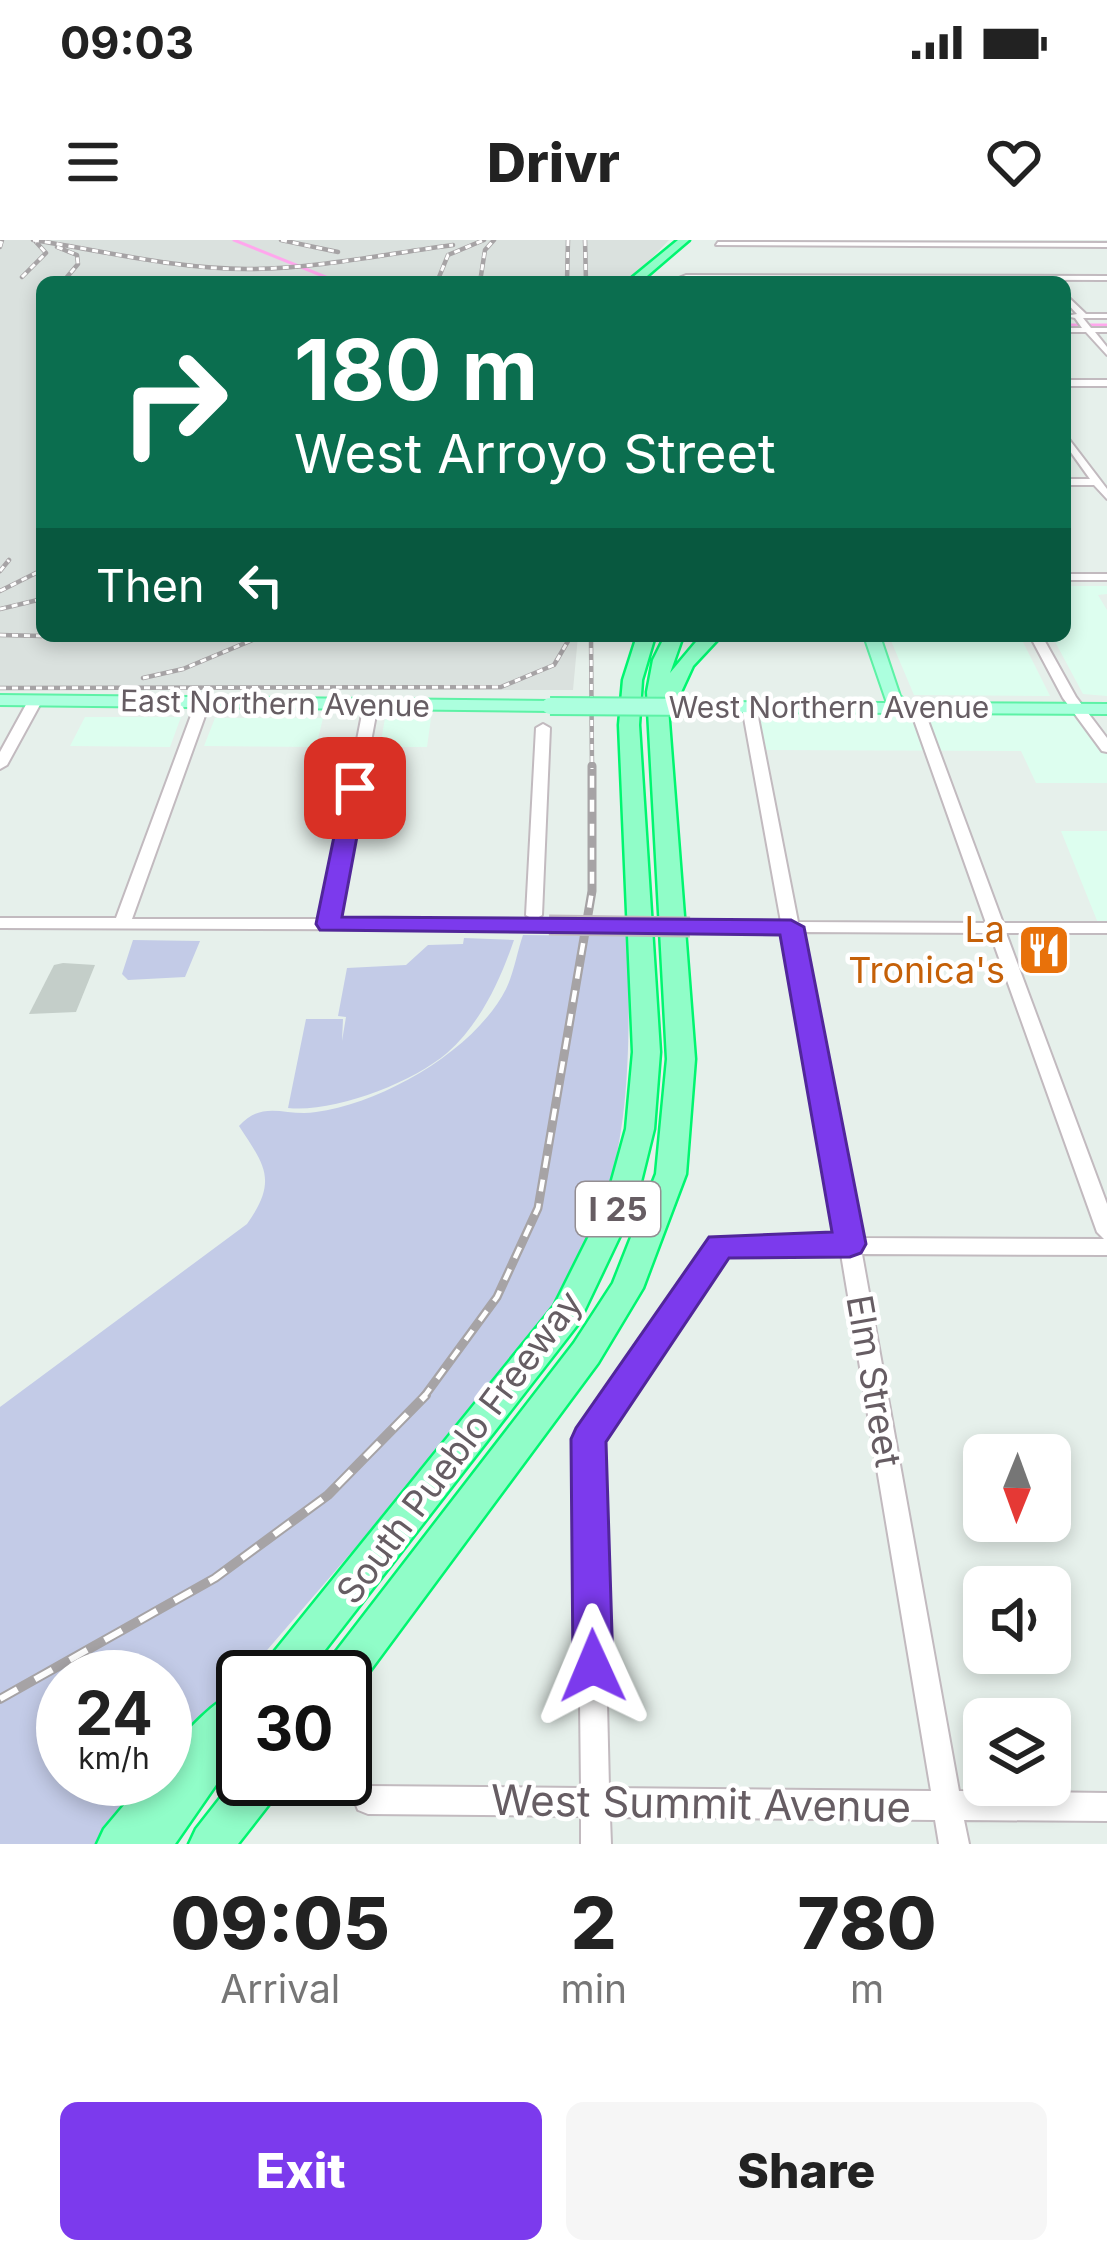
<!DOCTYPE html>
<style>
:root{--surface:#fff;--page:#f6f6f6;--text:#222;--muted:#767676;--accent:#7c3aed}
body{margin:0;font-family:Inter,sans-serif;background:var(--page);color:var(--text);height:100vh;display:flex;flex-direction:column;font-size:45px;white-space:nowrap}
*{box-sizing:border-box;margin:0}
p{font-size:39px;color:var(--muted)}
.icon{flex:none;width:66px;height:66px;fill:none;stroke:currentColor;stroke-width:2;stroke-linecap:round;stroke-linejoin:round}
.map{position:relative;height:1604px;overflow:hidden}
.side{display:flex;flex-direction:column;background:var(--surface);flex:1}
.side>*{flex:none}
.hud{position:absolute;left:36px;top:36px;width:1035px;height:366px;border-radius:18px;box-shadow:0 6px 18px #0003;background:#0b6e4f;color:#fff;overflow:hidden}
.needle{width:78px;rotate:181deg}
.controls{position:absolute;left:963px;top:1194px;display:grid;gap:24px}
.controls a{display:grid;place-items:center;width:108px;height:108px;border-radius:18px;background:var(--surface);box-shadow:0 6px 18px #0003;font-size:60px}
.speed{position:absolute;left:36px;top:1410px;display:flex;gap:24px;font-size:60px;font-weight:700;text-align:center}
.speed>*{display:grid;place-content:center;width:156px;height:156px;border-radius:50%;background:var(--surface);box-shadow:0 6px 18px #0003;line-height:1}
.speed small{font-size:30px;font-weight:400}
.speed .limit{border:6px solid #111;border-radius:18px;background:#fff;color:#111}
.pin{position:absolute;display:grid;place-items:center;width:102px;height:102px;color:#fff;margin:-51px;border-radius:24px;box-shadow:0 6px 18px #0006}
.me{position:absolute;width:132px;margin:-66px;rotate:359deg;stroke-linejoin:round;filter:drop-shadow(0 0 9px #0008)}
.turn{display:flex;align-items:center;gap:42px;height:252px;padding:0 60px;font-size:54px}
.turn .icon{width:156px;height:156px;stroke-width:2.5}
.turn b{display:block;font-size:84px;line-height:102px}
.then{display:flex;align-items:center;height:114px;padding:0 60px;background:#0003;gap:24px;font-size:45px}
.eta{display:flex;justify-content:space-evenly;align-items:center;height:204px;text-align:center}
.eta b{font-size:72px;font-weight:800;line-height:84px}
.primary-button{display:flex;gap:24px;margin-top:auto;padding:24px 60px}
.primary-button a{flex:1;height:138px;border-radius:18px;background:var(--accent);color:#fff;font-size:48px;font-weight:800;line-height:138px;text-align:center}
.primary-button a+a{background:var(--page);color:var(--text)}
.status{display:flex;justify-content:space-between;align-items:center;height:84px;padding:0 60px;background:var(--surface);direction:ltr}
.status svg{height:33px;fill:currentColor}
header{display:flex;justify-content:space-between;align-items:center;height:156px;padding:0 60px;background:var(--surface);font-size:54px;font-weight:800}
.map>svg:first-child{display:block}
.commercial{fill:#ddfeef}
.industrial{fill:#dae1de}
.green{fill:#c3cbe7}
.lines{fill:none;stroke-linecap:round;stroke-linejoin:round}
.stream{stroke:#ffa7ed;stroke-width:3}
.building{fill:#c4cec9}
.minor-casing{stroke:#c2babf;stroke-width:4}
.major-casing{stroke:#5df2a6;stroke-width:4}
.highway-casing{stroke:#00f670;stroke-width:5}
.minor{fill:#fff;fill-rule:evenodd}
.major{fill:#acffde;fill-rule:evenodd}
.highway{fill:#90fdc8;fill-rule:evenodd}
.rail-far2-casing{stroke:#a6a3a5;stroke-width:4.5}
.rail-far1-casing{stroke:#a6a3a5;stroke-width:9}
.rail-casing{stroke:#a6a3a5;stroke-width:10}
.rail-far2{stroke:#fff;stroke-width:3;stroke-dasharray:6;stroke-linecap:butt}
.rail-far1{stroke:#fff;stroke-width:4.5;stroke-dasharray:12;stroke-linecap:butt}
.rail{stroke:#fff;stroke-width:6;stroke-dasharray:20;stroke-linecap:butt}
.minor-bridge-casing{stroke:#c2babf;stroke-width:21;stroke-linecap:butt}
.major-bridge-casing{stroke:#5df2a6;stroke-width:20;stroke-linecap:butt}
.minor-bridge{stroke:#fff;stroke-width:16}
.major-bridge{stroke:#acffde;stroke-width:16}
.route{fill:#7c3aed;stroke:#51269a;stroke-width:3}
.labels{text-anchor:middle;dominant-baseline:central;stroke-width:9;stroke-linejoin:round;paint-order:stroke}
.far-street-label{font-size:30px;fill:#665d63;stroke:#fff}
.shield{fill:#fff;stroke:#948e92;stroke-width:3}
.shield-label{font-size:33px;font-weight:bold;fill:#665d63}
.food-label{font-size:36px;fill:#c56008;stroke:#fff;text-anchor:end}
.street-label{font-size:36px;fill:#665d63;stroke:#fff}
.near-street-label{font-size:42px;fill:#665d63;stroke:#fff}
</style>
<div class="status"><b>09:03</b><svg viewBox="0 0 49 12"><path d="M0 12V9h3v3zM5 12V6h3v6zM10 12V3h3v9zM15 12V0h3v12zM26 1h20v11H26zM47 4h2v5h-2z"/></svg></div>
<header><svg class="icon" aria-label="menu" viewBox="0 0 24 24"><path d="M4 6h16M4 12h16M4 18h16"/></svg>Drivr<svg class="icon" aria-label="heart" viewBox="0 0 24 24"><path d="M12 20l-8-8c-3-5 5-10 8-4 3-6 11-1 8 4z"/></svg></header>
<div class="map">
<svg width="1107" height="1604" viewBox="0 0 1107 1604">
<rect width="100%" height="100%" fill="#e6f0eb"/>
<path class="commercial" d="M1065,346H1107V354L1098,355L1107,370V456L1083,454L1052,396H1065Z
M889,396H1020L1050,456L914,455Z
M750,472L1086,475L1107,508V543H1036L1021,511L757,510Z
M85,477H181L170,507L70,506Z
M215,478H323L316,507L204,506Z
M385,478H431L427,507H380Z
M1061,591H1107V688H1100Z"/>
<path class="industrial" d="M0,0H669L629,42H42V396H578L573,450L0,449Z"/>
<path class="green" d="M523,695L628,696C629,789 633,888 599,976C560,1077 479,1163 410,1244C329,1339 247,1433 165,1528V1437H63V1539H155L99,1604H0V1167L247,984C278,940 265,926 239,886C263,859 286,877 316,872C383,863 475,810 506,749C514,733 517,712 523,695Z
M464,698L514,700C500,741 480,784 447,813C412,843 333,873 288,868L306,779H343L342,801L346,777L338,776L347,728L406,725L428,705L463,704Z
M133,700L200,701L185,737L128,740L122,734Z"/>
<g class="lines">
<path class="stream" d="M234,0L338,42
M1065,85H1107"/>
</g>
<path class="building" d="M63,723L95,725L76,772L29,774L54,725Z"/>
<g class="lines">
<g class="minor-casing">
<path id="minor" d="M718,2L1107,3V7L716,5Z
M686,35L1107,36V40L687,39L669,42Z
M1065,54L1086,74H1107V78H1083L1091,88H1107V92H1095L1107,107V115L1086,92H1065V88H1082L1075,78L1066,76L1077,74L1065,61Z
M1065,140H1107V146H1065Z
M1065,194L1107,249V259L1094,245H1065V239H1090L1065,204Z
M1065,334H1107V340H1065Z
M1030,396H1042L1076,457L1107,498V512L1102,511L1063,458Z
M35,457L42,461L7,525L0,529V512L28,461Z
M203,458L210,462L132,679H322L364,464L371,460L378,464L338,679L549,680L557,685L549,690L0,688V678H116L196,462Z
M749,463L756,467L798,682L986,683L914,480L896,467L903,463L927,478L1003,683H1107V693H1006L1107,964V1015L862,1014L959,1551L1107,1553V1581L964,1580L969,1604H939L935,1580L610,1577L611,1604H581V1576L368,1574L358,1570L354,1560L358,1550L368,1546L581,1548L577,1199L714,1000L839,998L783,692H690L682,687L690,682H781L742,467ZM800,692L990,693L1097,992L1104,999L859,998ZM727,1014H841L931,1551L609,1548L601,1201Z
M543,484L550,488L542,675L534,680L526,675L536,488Z"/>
</g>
<g class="major-casing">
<path id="major" d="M864,396H880L900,456L909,463L1107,464V474L705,472L696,467L705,462L887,463Z
M0,455L550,461L559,466L550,471L0,465Z"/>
</g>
<g class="highway-casing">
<path id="highway" d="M678,0H689L640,42H627Z
M637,396H655L642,440L639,485L660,812L654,889L636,962L578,1084L304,1437H259L265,1423L554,1066L606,962L626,889L633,812L619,485L623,440Z
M665,396H683L670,433L701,396H721L693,426L676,463L668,468L695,819L686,934L643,1048L598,1123L355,1451L345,1455V1437H321L327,1423L574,1103L613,1043L656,934L667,819L647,452L653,420Z
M243,1448V1496L227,1512L231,1523L175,1604H97L104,1589L146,1539H165V1517C186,1492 213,1460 243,1448Z
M243,1529V1539H283L277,1554L238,1604H189L196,1589Z"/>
</g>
<use href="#minor" class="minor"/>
<use href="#major" class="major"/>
<use href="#highway" class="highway"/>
<g class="rail-far2-casing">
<path id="rail-far2" d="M33,0C105,11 179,30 252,29C319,28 386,14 453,5
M281,0L338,12
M585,0L586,42
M0,7L2,0
M57,7L77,15L78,24L67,37
M22,37L46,13L36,2
M437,42L448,15L484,0
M480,42L485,10L494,0
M567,42L568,0
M0,331L9,320
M0,351L42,330
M0,369L42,359
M0,395L42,396
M151,396H193
M591,396L592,529
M143,438L183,429L262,396
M0,448L501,447L554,425L571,396"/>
</g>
<g class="rail-far1-casing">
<path id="rail-far1" d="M423,1158L497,1057L538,968L592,651V526"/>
</g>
<g class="rail-casing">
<path id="rail" d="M0,1459L215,1338L328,1255L426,1155"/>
</g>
<use href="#rail-far2" class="rail-far2"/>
<use href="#rail-far1" class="rail-far1"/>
<use href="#rail" class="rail"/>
<g class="minor-bridge-casing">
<path id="minor-bridge" d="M549,685L690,687"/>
</g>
<g class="major-bridge-casing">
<path id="major-bridge" d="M550,466L705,467"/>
</g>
<use href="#minor-bridge" class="minor-bridge"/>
<use href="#major-bridge" class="major-bridge"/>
</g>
<path class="route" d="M355,542L366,548L342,677L791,680L804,687L866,1004L861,1013L850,1017L729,1018L606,1202L613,1426L607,1440L593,1446L579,1440L573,1426L571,1199L576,1188L709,997L832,992L780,695L320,690L316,684L344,548Z"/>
<defs>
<g id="restaurant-square" transform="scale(2.7)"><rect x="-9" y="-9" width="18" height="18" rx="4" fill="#e8710a" stroke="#fff"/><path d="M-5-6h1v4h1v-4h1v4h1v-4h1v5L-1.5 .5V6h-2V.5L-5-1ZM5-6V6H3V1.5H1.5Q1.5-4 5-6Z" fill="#fff"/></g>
</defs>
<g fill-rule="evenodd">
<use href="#restaurant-square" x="1044" y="710"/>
</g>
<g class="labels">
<g class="far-street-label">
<text transform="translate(275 463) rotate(1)">East Northern Avenue</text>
<text x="829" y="467">West Northern Avenue</text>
</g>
<rect class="shield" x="576" y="942" width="84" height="54" rx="9"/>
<g class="shield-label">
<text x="618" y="969">I 25</text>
</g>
<g class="food-label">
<text x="1005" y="689">La<tspan x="1005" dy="41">Tronica's</tspan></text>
</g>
<g class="street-label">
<text transform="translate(874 1141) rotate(80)">Elm Street</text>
<text transform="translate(459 1207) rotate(-53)">South Pueblo Freeway</text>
</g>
<g class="near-street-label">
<text transform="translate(701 1563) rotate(1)">West Summit Avenue</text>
</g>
</g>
</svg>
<div class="controls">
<a><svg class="needle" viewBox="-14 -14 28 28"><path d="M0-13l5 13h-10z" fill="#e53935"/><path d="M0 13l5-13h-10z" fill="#767676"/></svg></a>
<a><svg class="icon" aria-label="sound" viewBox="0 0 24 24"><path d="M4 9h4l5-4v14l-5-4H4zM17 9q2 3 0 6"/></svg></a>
<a><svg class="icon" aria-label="layers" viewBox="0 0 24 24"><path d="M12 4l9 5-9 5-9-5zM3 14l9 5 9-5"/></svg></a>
</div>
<div class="speed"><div>24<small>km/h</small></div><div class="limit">30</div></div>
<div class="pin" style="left:355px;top:548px;background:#d93025"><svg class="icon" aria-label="arrive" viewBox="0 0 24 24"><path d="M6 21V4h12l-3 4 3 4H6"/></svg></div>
<svg class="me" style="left:593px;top:1426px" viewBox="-20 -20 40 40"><path d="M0-17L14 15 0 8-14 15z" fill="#7c3aed" stroke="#fff" stroke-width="4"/></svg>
<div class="hud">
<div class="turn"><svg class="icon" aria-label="right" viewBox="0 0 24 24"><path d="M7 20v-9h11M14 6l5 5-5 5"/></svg><div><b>180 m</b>West Arroyo Street</div></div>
<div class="then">Then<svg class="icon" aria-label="left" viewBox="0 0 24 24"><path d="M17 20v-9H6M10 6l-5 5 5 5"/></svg></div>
</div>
</div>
<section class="side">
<div class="eta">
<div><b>09:05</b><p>Arrival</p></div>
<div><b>2</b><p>min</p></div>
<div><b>780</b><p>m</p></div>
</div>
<div class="primary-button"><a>Exit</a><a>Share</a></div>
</section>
